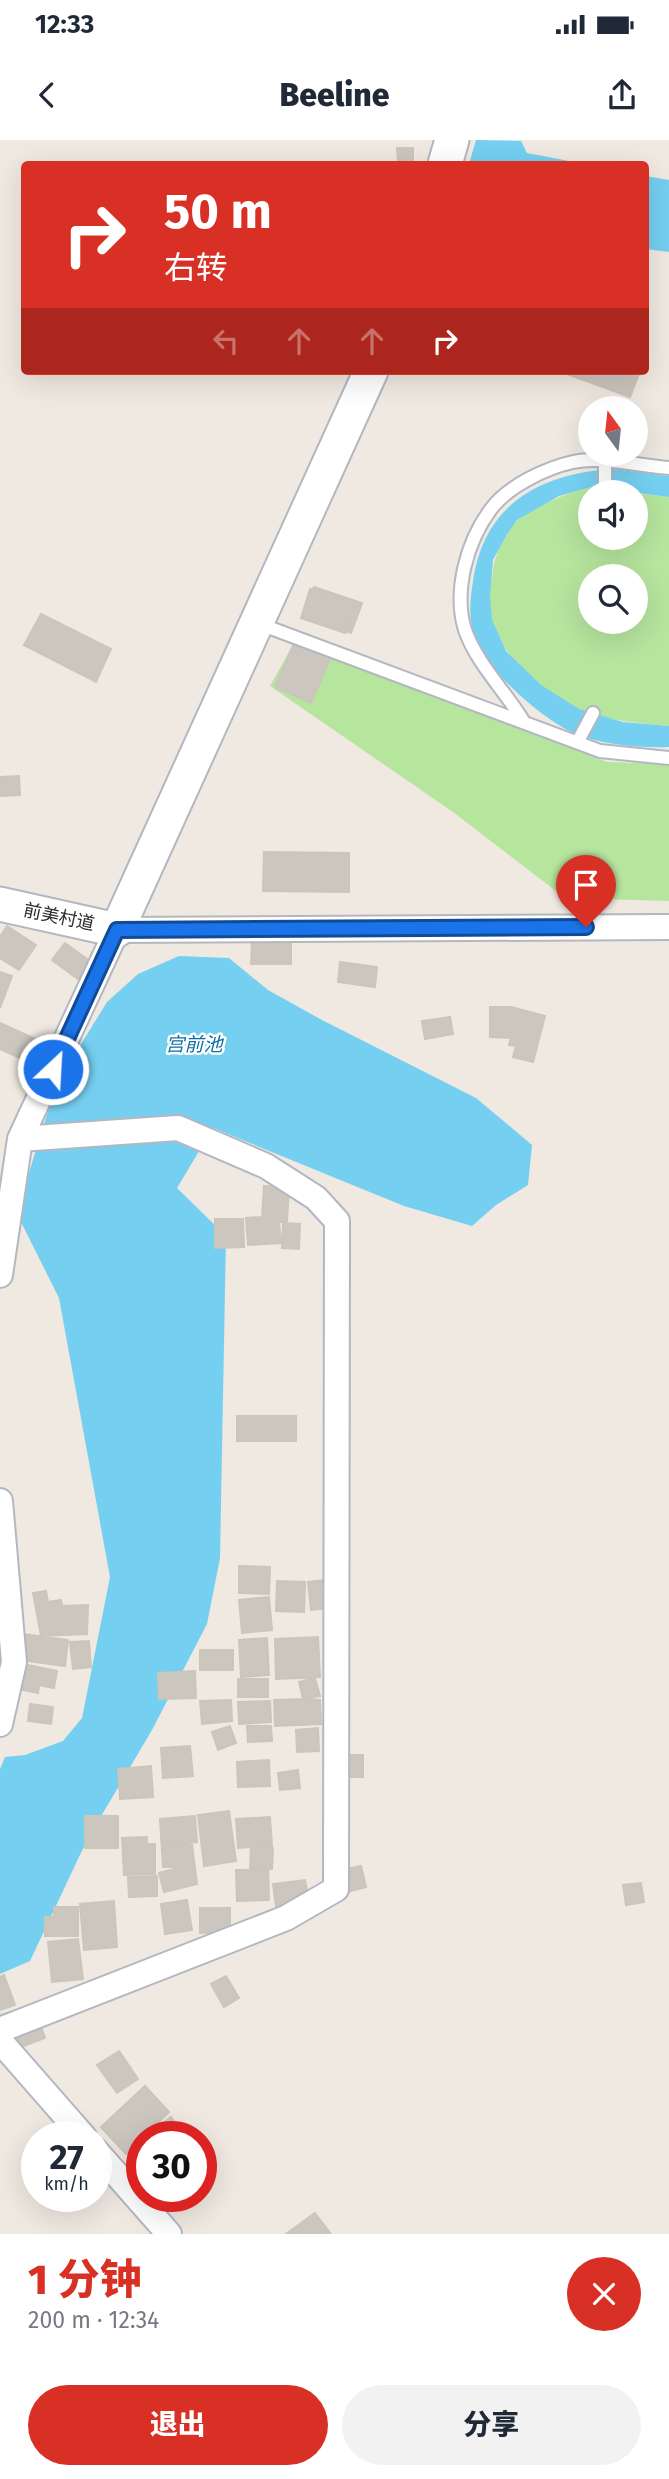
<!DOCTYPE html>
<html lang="zh">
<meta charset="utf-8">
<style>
:root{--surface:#fff;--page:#f2f2f3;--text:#1f2937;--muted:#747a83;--accent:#d93025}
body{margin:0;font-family:"Fira Sans","Noto Sans SC",sans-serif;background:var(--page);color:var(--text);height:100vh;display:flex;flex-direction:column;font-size:26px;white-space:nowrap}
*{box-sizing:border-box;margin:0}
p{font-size:23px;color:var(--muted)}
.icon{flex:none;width:38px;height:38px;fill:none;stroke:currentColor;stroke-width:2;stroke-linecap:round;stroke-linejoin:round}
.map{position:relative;height:2094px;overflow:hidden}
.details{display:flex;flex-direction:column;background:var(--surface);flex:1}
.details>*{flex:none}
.guide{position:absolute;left:21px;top:21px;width:628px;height:214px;border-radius:7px;box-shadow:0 7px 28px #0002;background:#d93025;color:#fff;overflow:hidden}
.needle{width:46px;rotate:345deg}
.tools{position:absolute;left:578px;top:256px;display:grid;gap:14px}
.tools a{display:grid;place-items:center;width:70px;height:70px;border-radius:50%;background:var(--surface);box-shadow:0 7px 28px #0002;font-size:35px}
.speed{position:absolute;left:21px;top:1981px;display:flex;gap:14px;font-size:35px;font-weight:700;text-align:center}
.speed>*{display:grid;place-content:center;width:91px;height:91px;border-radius:50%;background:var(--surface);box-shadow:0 7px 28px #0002;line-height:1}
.speed small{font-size:18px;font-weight:400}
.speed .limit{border:10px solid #d22;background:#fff;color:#111}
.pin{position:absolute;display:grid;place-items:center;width:60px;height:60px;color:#fff;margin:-72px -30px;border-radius:50% 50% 50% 0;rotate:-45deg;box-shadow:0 0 7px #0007}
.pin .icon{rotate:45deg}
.me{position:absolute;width:77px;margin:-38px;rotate:25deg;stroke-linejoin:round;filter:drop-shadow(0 0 5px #0008)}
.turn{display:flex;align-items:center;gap:24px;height:147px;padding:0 28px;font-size:32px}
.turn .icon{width:91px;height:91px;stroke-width:2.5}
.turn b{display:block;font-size:49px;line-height:60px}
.lanes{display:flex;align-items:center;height:66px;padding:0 28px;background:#0003;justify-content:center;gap:35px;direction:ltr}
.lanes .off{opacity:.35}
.round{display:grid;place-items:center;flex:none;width:74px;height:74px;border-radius:37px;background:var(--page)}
.summary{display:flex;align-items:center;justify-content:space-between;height:119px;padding:0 28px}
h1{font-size:42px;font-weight:800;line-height:52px;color:var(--accent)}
.action{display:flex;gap:14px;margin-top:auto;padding:14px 28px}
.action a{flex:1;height:80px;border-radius:42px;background:var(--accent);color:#fff;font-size:28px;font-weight:800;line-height:80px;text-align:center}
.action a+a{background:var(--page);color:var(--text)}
.status{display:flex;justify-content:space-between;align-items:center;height:49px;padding:0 35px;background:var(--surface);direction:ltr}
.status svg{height:19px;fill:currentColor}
header{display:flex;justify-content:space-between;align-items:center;height:91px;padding:0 28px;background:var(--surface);font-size:32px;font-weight:800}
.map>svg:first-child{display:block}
.green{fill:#b6e59e;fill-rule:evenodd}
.water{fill:#75cff0}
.building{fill:#cbc7bf;stroke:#cbc5ba;stroke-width:2}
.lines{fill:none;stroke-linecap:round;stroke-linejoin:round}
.lane-casing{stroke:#b4b7c1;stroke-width:16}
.street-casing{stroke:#b4b7c1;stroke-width:28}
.secondary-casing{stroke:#b4b7c1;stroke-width:37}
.lane{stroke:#fff;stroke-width:12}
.street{stroke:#fff;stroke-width:24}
.secondary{stroke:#fff;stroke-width:33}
.route-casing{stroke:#114b97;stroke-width:18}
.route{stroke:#1a73e8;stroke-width:12}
.labels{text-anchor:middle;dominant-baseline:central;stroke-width:5;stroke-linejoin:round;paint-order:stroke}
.street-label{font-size:18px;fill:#2e2e2e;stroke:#fff}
.water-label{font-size:19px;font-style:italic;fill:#0d6fa3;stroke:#fff}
</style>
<div class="status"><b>12:33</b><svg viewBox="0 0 49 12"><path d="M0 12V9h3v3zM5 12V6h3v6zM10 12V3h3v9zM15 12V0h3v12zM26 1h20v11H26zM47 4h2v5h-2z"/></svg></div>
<header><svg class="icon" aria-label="back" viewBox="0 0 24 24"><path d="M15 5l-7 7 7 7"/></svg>Beeline<svg class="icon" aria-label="share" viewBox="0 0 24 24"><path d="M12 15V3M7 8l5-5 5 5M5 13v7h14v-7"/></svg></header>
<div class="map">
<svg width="669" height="2094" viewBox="0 0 669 2094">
<rect width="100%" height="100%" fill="#efe9e1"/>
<path class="green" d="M591,347L629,352H590V397H635V353L669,357V586C639,583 608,581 580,570C544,555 502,518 492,480C488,466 490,451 492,437C494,418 502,393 518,380C539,363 566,354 591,347ZM590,436H635V481H590Z
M294,503L501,579L607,622L669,624V761L565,758L453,672L270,546Z"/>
<path class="water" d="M476,0L521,1L527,13L585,24H469Z
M646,36L669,40V112L646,109Z
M612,329L669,336V357L591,347L559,356L517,380L507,394L493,420L490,456L492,480L506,511L541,545L579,569L623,582L669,586V607C639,608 602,605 574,593C546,582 493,535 480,508C468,485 469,466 473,441C484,364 540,334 612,329Z
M179,816L229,818L268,850L322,880L476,958L532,1005L528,1045L496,1065L472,1086L404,1066L213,988L177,1048L226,1096L220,1418L207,1484L152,1590L87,1700L30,1821L0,1834V1629L5,1617L25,1615L63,1601L82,1578L110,1437L59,1158L20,1080L28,1036L56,945L107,862L138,834Z"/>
<path class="building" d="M397,8H413V23H398Z
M559,231H640L630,257Z
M314,447L362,463L351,493L303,478Z
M310,449L355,463L345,493L301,478Z
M41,474L111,509L96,542L24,505Z
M298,494L334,509L311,563L275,547Z
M19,636L20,655L0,656V637Z
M264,712L349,713V752L263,751Z
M7,786L36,805L19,830L0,818V797Z
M252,798H291V824H251Z
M65,803L91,822L78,839L52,820Z
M340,822L377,827L375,847L338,842Z
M0,832L12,836L0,868Z
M490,867H511L545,876L533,922L513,917L516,906L509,905L511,898L490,897Z
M450,877L453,894L425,899L422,881Z
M0,883L44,903L33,924L0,909Z
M264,1046L289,1047L287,1082H279L281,1103L248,1105L246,1078L262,1077Z
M215,1079H243L244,1107L215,1108Z
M283,1083L300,1084L299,1109L282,1108Z
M237,1276H296V1301H237Z
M239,1426L270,1427L269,1454L239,1453Z
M326,1440L329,1468L311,1470L308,1442Z
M277,1441L305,1442L304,1472L276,1471Z
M46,1451L48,1462L61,1460L62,1466L88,1465L87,1494L41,1496L33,1453Z
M269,1457L272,1490L242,1493L239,1460Z
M23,1494L68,1500L65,1526L20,1520Z
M318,1497L320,1537L276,1539L275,1499Z
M267,1498L269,1535L241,1537L239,1500Z
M89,1501L91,1527L73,1529L70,1502Z
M200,1510H233V1530H200Z
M18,1523L57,1531L54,1548L39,1545L38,1553L13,1548Z
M195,1531L196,1558L159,1559L158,1533Z
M315,1538L320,1556L305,1559L320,1560L321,1584L275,1586L274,1560L303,1559L299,1542Z
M238,1539H268V1557H238Z
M231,1560L232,1581L202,1584L200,1561Z
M270,1561L271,1582L239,1584L238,1562Z
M30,1564L53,1567L51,1584L28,1581Z
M230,1586L236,1603L218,1610L212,1592Z
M247,1586H271L272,1601L248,1602Z
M318,1588L319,1611L297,1612L296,1590Z
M190,1606L193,1636L163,1638L161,1608Z
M346,1615H363V1637H345Z
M269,1620L270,1646L238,1647L237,1622Z
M151,1626L153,1657L120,1659L118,1629Z
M298,1630L300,1648L280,1650L278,1633Z
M229,1671L236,1721L204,1726L198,1675Z
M85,1676H118V1708H85Z
M195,1676L197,1702L168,1705H192L197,1744L164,1752L159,1733L182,1727H163L160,1679Z
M270,1677L272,1706L252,1707L273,1708L272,1729L250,1728L251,1707L238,1708L236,1679Z
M147,1697V1704H155V1734L124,1735L122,1698Z
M361,1726L366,1747L347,1752L342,1730Z
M268,1729L269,1760L237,1761L236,1730Z
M157,1736V1756L129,1757L128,1737Z
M305,1740L309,1761L276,1766L273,1744Z
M641,1743L644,1762L626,1765L623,1745Z
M187,1760L192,1790L165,1794L161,1764Z
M114,1761L117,1807L84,1810L80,1764Z
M54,1767H78V1796H45V1777H54Z
M200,1768H230V1792L200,1793Z
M78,1799L83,1839L52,1842L48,1802Z
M4,1835L15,1865L0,1870V1837Z
M226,1836L239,1858L224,1867L211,1844Z
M34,1865L45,1898L21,1907L14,1890L0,1879V1875Z
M119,1911L138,1939L117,1953L97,1925Z
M145,1946L169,1972L126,2014L101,1987Z
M171,1977L186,1997H149L148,1994Z
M315,2073L331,2094H286Z"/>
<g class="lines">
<g class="lane-casing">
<path id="lane" d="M605,323V348
M257,483L600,611L669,618
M522,579C504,550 476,522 465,490C453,451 467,401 491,369C508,346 546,328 573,322C602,316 640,326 669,328
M578,601L593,573"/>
</g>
<g class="street-casing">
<path id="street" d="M0,1135L20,999L117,790L669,787
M0,1361L14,1522L0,1584
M0,1890L286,1778L336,1749L337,1081L316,1058L266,1026L178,988L20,999
M0,1901L84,1997
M96,2011L169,2094"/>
</g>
<g class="secondary-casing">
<path id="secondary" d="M445,24L452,0
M0,764L117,790L371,231"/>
</g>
<use href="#lane" class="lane"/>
<use href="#street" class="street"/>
<use href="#secondary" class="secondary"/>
</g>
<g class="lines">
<g class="route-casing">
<path id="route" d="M53,929L117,790L586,787"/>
</g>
<use href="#route" class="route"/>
</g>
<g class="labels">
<g class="street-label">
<text transform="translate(59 777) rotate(12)">前美村道</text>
</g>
<g class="water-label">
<text x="194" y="904">宫前池</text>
</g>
</g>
</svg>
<div class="tools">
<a><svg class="needle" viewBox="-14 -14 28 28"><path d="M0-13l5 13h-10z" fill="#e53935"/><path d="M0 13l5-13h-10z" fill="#747a83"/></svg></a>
<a><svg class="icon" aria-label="sound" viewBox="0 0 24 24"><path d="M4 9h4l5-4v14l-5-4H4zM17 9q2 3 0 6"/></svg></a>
<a><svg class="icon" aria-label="search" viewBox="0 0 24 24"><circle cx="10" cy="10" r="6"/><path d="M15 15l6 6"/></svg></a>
</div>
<div class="speed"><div>27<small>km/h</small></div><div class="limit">30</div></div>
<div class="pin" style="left:586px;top:787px;background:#d93025"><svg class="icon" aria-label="arrive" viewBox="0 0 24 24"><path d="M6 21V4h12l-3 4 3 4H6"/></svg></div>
<svg class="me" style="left:53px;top:929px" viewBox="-20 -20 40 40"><circle r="17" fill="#1a73e8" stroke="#fff" stroke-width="3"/><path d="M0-11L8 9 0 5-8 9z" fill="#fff"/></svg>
<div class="guide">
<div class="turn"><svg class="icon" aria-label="right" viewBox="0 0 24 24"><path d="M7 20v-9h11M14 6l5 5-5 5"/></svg><div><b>50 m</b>右转</div></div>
<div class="lanes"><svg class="icon off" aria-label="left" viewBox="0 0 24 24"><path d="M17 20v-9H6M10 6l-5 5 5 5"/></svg><svg class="icon off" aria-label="ahead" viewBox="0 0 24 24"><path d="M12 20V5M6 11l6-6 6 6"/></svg><svg class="icon off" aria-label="ahead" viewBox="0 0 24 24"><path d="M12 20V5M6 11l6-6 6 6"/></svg><svg class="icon" aria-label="right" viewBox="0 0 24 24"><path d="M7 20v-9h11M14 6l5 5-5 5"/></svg></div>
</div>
</div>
<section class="details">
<div class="summary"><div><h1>1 分钟</h1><p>200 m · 12:34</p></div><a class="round" style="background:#d93025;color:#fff"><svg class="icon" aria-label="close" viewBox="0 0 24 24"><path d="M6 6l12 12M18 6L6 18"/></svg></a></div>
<div class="action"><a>退出</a><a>分享</a></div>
</section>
